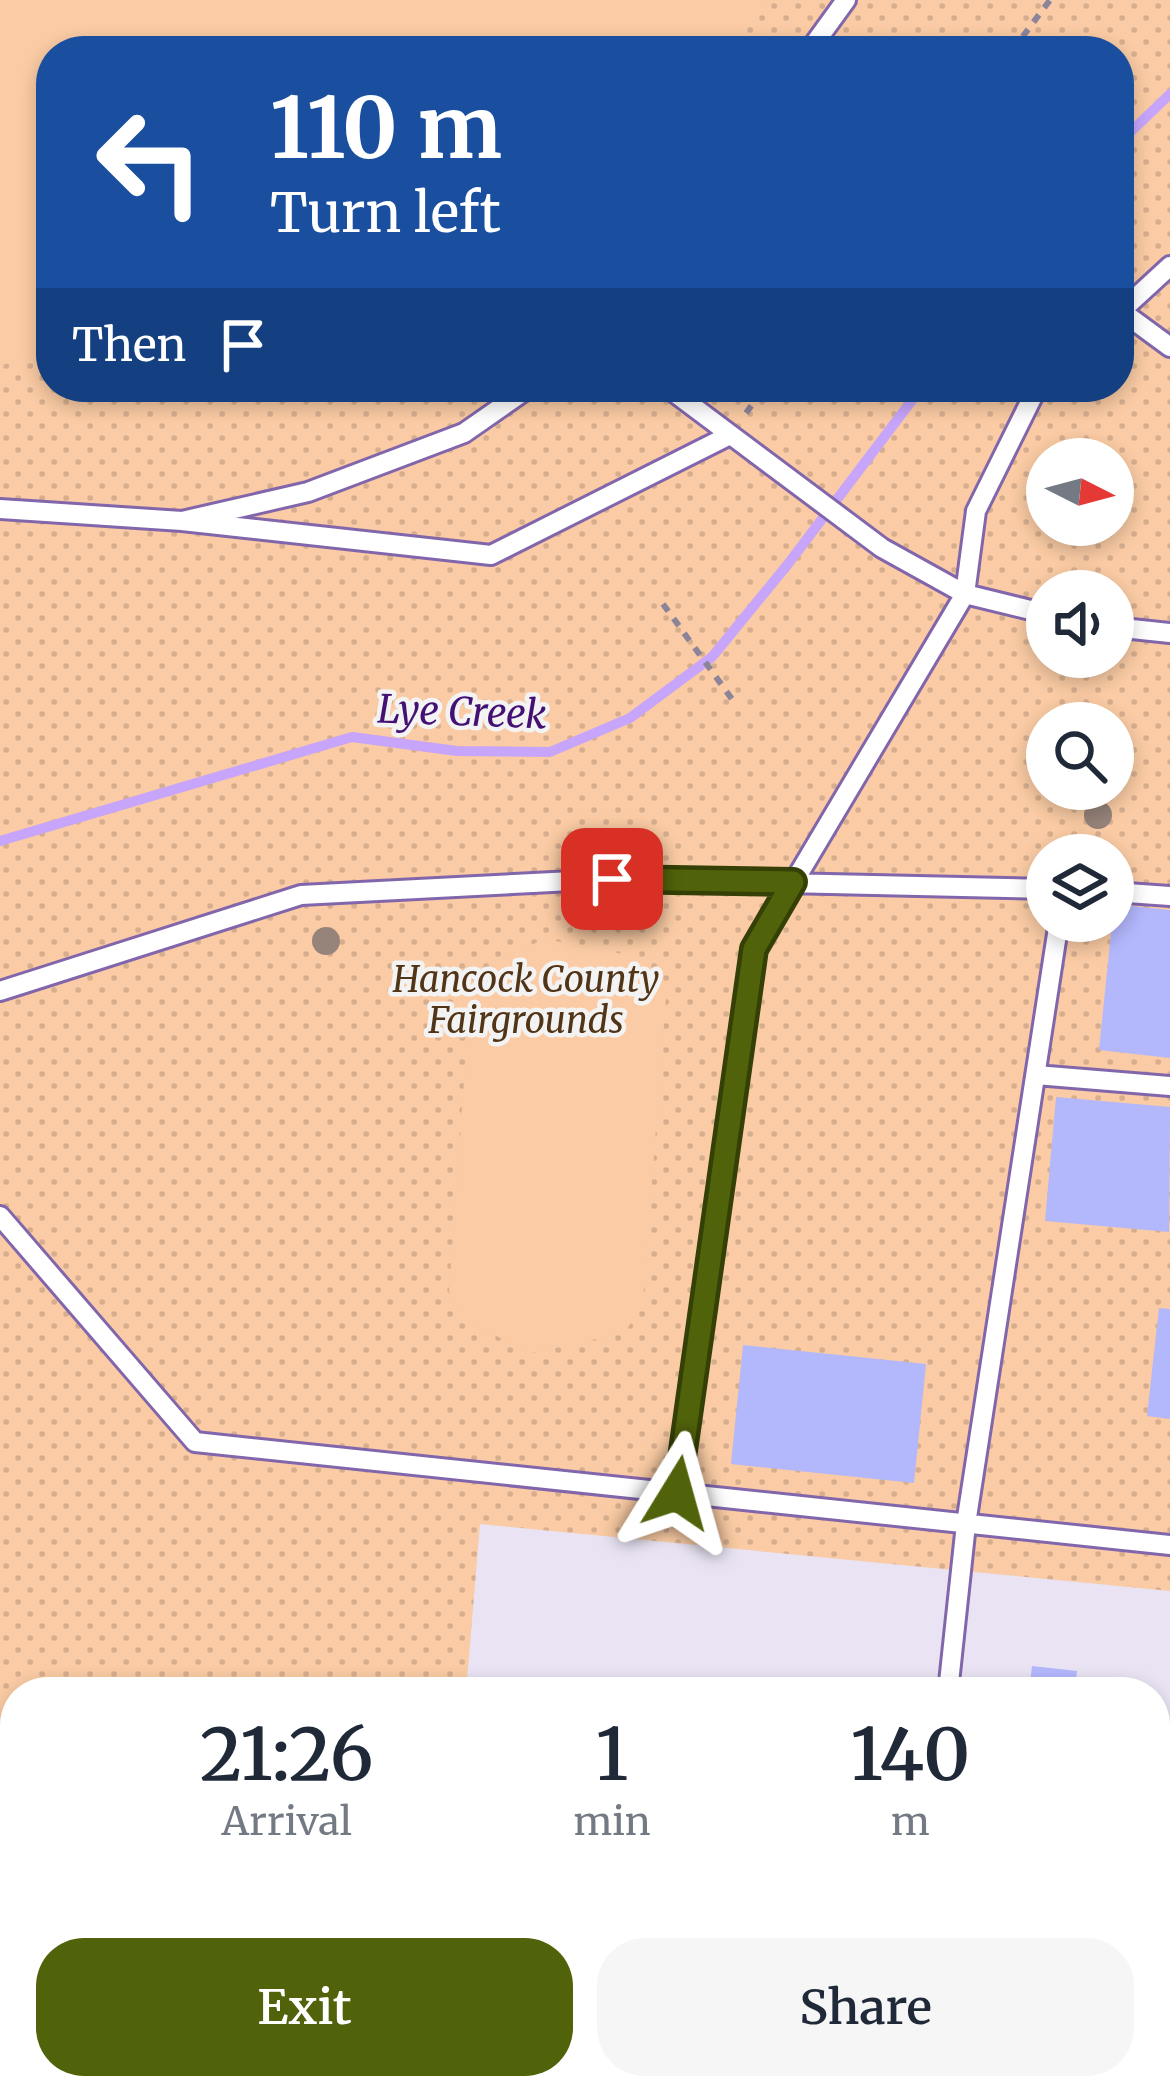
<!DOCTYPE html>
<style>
:root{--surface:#fff;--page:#f6f6f7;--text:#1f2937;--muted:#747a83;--accent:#51630a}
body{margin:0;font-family:Merriweather,serif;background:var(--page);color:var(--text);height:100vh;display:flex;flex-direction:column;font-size:45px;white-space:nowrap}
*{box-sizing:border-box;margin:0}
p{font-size:39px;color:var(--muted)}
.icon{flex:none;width:66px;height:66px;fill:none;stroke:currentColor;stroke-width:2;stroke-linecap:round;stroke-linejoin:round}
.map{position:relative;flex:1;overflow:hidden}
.panel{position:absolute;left:0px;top:1677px;width:1170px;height:423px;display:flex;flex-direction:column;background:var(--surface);border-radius:48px 48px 0 0;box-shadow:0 6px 18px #0003}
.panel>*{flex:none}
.hud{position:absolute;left:36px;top:36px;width:1098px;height:366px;border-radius:48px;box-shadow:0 6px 18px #0003;background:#1a4fa0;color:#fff;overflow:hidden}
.needle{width:78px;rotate:96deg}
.buttons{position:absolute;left:1026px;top:438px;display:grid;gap:24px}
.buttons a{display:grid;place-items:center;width:108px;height:108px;border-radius:50%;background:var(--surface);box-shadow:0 6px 18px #0003;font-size:60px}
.pin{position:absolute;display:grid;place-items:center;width:102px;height:102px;color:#fff;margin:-51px;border-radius:24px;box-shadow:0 6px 18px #0006}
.me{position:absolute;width:132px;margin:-66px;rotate:8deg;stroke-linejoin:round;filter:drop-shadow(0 0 9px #0008)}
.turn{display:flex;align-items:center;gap:42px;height:252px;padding:0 36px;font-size:54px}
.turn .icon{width:156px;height:156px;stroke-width:2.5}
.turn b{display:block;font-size:84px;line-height:102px}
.then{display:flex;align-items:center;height:114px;padding:0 36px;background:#0003;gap:24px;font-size:45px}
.eta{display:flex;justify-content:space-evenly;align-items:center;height:204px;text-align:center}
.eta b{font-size:72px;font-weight:600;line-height:84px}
.button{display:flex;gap:24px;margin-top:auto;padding:24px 36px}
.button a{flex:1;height:138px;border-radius:48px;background:var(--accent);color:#fff;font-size:48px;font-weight:600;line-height:138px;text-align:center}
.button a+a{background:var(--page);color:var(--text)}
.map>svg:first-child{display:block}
.park{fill:url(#park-dots);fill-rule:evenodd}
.pitch{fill:#facba4}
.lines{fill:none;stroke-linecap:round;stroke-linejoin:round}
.stream{stroke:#c6a5fa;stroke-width:10}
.building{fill:#b3b7fc}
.service-casing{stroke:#8266ab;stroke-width:24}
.minor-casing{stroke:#8266ab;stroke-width:45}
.tertiary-casing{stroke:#8266ab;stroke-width:54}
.path{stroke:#8c8499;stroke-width:6;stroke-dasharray:9 9;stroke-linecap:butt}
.service{stroke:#fff;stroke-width:18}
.minor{stroke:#fff;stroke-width:39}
.tertiary{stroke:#fff;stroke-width:48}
.tree{fill:#96837a}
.route-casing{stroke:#354006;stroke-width:30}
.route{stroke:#51630a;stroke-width:21}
.labels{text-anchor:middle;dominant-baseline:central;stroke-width:9;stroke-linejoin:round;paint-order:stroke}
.park-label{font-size:36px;font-style:italic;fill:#523417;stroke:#f3f3f3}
.water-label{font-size:39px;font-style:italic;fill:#441073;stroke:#f3f3f3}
</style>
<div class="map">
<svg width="1170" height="2098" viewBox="0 0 1170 2098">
<defs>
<pattern id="park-dots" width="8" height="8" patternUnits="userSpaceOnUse" patternTransform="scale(3)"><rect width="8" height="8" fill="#facba4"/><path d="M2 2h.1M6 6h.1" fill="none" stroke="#d6ae8e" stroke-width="1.8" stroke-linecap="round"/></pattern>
</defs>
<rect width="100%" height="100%" fill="#e9e3f3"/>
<path class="park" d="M0,0H1170V1591L480,1524L466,1692H15V1882L0,1880ZM51,51H1119V387H51ZM1047,459H1113V525H1047ZM1047,591H1113V657H1047ZM1047,723H1113V789H1047ZM1047,855H1113V921H1047Z"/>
<path class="pitch" d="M0,0H771L725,51H51V349L0,366Z
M545,939L639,957L666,996L643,1301L625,1333L532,1353L467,1322L449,1291L469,1011L493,961Z"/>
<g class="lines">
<path class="stream" d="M1119,143L1170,94
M0,841L352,737L457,751L550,752L630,718L712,657L788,564L922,387"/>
</g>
<path class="building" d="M1114,904L1170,910V1058L1099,1050Z
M1056,1097L1170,1107L1169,1232L1045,1221Z
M1159,1308L1170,1309V1419L1147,1416Z
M743,1345L926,1364L914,1483L731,1464Z
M1032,1666L1077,1671L1075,1692H1029Z
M0,2003L15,2005V2072L0,2071Z
M391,2085H488L487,2098H390Z
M642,2085H755L768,2087L767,2098H640Z
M809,2085H878L877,2098H807Z"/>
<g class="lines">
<g class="service-casing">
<path id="service" d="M809,51L846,0
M1121,311L1170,347
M1119,313L1170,266
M667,387L882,548L965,594L1047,614
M0,509L182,521L308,492L464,433L530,387
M182,521L491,555L730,435
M1113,627L1170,633
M1113,892L1170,896
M0,991L301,895L612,879L1047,889
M1036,1075L1170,1086
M0,1216L195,1442L1170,1545
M677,1493L754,949L965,594L976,511L1034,394L1042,387
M948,1692L966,1524L1059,921"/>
</g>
<g class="minor-casing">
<path id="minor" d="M138,2098L140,2085"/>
</g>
<g class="tertiary-casing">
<path id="tertiary" d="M0,1884L15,1885
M1155,1998L1170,2000"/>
</g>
<path class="path" d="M1012,51L1050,0
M746,413L765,387
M663,604L737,706"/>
<use href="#service" class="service"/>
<use href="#minor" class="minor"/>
<use href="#tertiary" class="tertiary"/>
</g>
<g class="tree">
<circle cx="1098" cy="815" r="14"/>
<circle cx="326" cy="941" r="14"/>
</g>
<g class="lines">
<g class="route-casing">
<path id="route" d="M612,879L793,882L754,949L677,1493"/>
</g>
<use href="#route" class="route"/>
</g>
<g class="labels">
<g class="park-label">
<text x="526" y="979">Hancock County<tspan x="526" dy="41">Fairgrounds</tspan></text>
</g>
<g class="water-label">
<text transform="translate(462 712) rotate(2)">Lye Creek</text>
</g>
</g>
</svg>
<div class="buttons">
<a><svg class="needle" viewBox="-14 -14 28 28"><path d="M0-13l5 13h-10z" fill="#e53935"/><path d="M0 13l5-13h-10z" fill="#747a83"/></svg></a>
<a><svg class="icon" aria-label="sound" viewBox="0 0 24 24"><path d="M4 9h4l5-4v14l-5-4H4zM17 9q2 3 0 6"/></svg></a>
<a><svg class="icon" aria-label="search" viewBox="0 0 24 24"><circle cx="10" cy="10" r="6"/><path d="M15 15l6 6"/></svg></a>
<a><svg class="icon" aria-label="layers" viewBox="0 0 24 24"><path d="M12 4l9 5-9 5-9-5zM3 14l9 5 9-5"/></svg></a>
</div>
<div class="pin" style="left:612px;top:879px;background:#d93025"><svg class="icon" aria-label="arrive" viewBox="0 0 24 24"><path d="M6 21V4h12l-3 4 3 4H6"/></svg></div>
<svg class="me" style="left:677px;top:1493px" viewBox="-20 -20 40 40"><path d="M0-17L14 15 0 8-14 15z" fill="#51630a" stroke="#fff" stroke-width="4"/></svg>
<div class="hud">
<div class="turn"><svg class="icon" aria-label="left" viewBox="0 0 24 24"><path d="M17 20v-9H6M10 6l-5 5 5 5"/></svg><div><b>110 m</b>Turn left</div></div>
<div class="then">Then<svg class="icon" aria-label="arrive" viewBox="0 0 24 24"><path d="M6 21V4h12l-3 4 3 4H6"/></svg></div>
</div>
<section class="panel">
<div class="eta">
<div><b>21:26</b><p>Arrival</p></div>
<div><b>1</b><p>min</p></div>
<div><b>140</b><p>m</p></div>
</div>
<div class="button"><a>Exit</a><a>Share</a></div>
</section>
</div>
